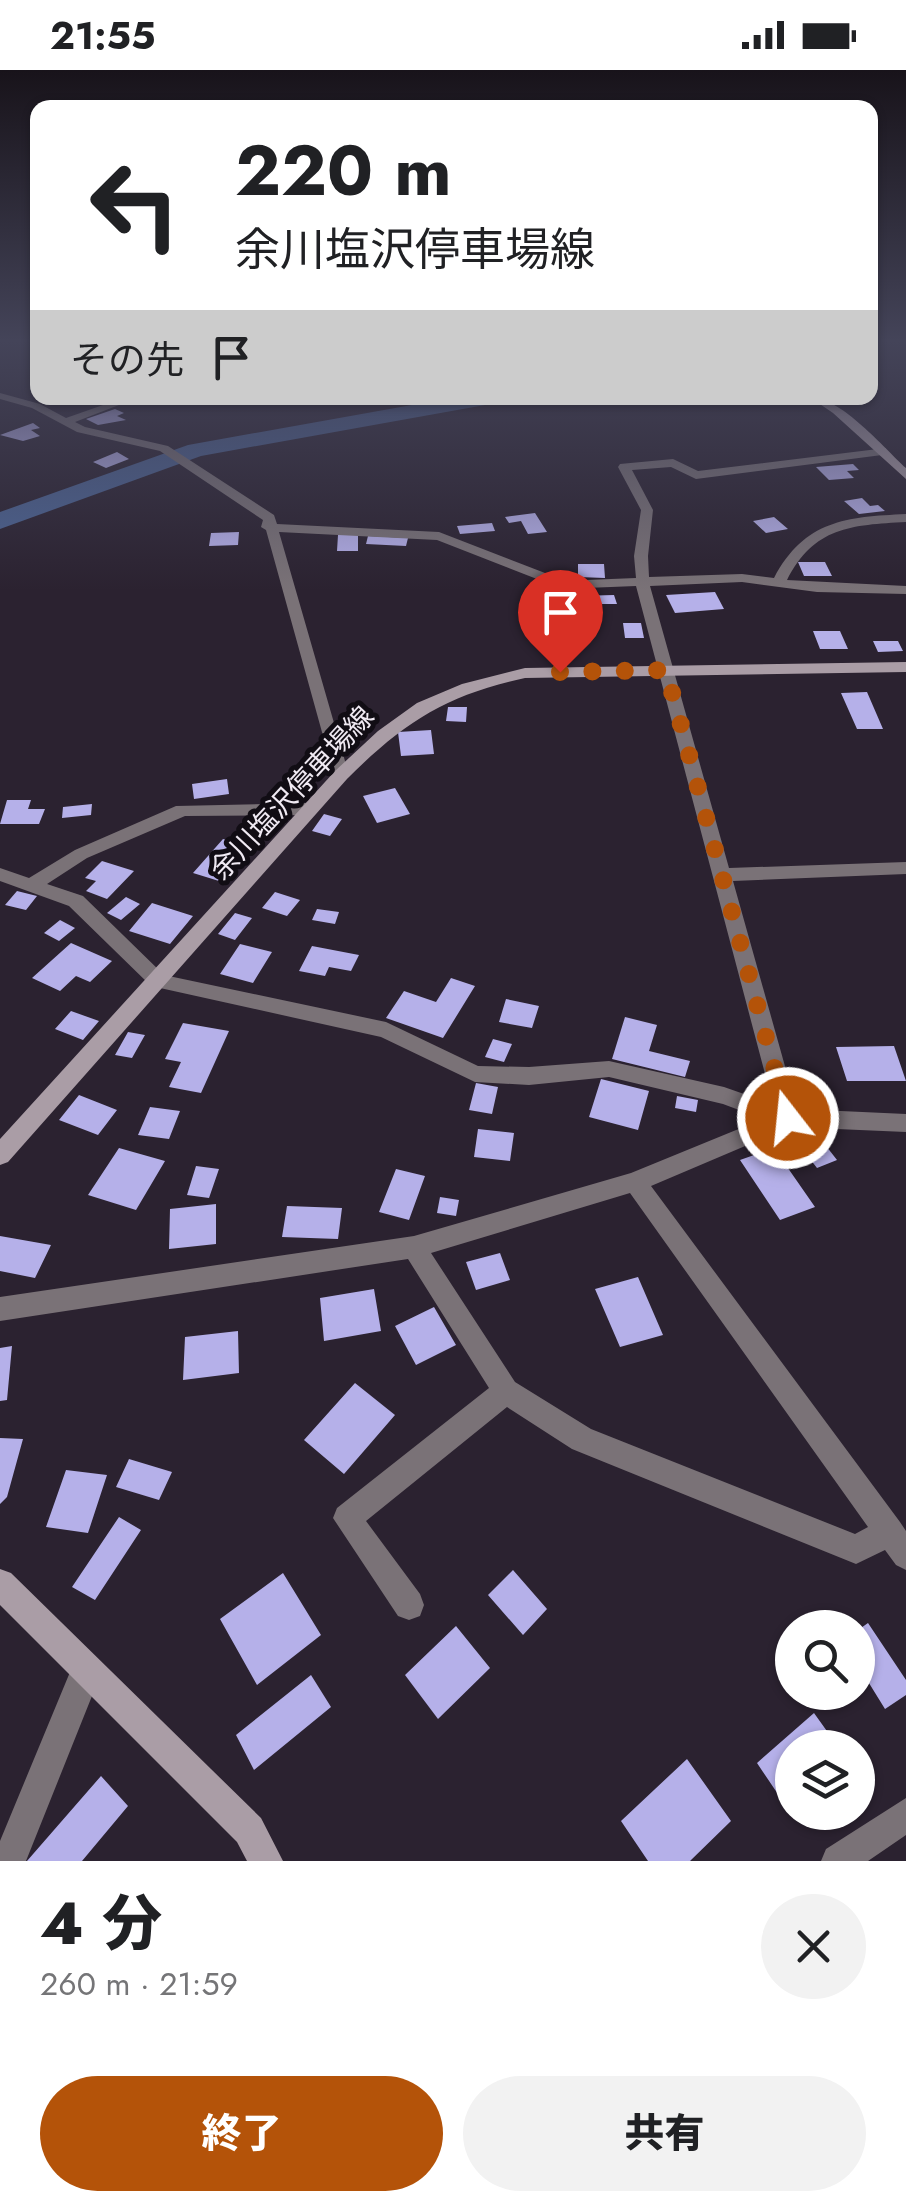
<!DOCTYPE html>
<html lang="ja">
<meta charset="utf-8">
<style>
:root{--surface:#fff;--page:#f2f2f2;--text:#202124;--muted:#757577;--accent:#b45309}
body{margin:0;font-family:Jost,"Noto Sans JP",sans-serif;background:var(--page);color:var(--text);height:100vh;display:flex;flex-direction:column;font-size:38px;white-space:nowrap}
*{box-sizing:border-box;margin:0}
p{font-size:32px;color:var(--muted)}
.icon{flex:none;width:55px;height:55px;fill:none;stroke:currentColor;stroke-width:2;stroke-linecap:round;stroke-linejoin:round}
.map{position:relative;height:1791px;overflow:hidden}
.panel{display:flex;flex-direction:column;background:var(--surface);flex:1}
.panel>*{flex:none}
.guide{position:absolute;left:30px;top:30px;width:848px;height:305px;border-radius:20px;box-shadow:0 2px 8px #0004;background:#fff;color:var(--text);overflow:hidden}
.tools{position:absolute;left:775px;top:1540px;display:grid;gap:20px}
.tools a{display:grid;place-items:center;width:100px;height:100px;border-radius:50%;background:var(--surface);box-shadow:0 2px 8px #0004;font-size:50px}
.pin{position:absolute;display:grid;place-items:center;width:85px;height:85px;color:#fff;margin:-102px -42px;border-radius:50% 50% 50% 0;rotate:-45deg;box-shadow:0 0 10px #0007}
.pin .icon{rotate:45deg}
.me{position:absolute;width:110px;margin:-55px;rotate:344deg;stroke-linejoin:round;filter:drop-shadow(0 0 8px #0008)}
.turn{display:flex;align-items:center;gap:35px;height:210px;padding:0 40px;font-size:45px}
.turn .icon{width:130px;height:130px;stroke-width:2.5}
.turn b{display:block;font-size:70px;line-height:85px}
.then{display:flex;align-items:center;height:95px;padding:0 40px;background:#0003;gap:20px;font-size:38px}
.round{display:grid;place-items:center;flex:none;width:105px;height:105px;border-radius:52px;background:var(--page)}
.summary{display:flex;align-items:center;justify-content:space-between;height:170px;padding:0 40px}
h1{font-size:60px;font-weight:800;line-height:75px}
.primary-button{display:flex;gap:20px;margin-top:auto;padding:20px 40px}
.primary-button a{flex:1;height:115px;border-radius:60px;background:var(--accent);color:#fff;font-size:40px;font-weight:800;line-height:115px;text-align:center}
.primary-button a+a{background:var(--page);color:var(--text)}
.status{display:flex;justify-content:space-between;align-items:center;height:70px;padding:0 50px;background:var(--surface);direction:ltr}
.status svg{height:28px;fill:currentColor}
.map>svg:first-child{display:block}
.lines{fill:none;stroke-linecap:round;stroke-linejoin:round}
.river{fill:#4c6392;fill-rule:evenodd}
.building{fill:#b5b0e9}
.street{fill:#7a7277;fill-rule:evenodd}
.secondary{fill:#aa9da6;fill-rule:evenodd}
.route{stroke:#b45309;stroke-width:18;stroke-dasharray:0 32.4}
.labels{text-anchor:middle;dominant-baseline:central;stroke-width:10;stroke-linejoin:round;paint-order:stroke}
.street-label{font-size:28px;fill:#f0eaf3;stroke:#110d14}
</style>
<div class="status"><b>21:55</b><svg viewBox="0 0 49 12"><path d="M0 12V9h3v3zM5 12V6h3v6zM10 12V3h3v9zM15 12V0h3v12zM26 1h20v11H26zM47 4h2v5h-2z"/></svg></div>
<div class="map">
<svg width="906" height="1791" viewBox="0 0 906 1791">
<rect width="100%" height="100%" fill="#2b2230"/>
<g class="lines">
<path class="river" d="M451,328H496L485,335L201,386L0,459V442L188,375Z"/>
</g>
<path class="building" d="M115,339L124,343L117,346L126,350L98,355L86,349Z
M33,353L40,358L31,360L40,366L23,371L0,365Z
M117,382L129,389L106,398L93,392Z
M853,394L859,400L847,401L854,408L829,410L816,397Z
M862,428L870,436L878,435L885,441L859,444L844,431Z
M535,443L547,462L528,464L521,451L509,453L505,447Z
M774,447L788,459L766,463L753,451Z
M492,453L495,461L460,464L457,456Z
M239,462L238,475L209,476L211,463Z
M358,464V481H337L338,465Z
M368,466L408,468L406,476L366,474Z
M798,492H825L832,506H804Z
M578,494H604L605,508L578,507Z
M715,522L724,539L675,543L666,525Z
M614,525L617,534H599L602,544L582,545L577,526Z
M623,553H641L644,568H625Z
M813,561H840L848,579H820Z
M873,571H898L903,581L878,582Z
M867,622L883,659H857L841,623Z
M448,637H467L466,652L446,651Z
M431,660L434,684L401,686L398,662Z
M227,709L229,724L194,729L192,714Z
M395,718L410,744L377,753L363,726Z
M7,730H31L28,739H45L39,754H0Z
M92,734L91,745L62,748L63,737Z
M324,744L342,749L330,766L312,761Z
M223,769L248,776L219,811L193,803Z
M102,791L134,801L107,829L86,821L96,811L85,808Z
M17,821L37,826L26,840L5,835Z
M275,822L300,830L287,846L262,838Z
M126,827L140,834L121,850L107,843Z
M152,833L193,846L170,874L129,861Z
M317,839L339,842L335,854L312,850Z
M235,843L252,848L235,870L218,864Z
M60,850L75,858L59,871L44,863Z
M71,873L112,891L90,912L76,906L60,921L32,908Z
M240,874L272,882L253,913L220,904Z
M312,876L359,885L351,901L329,897L325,906L299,901Z
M451,908L475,916L443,968L386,948L404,921L436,932Z
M506,929L539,936L532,958L499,952Z
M71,941L99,951L83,970L55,959Z
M625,947L657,955L649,981L690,991L685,1007L612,989Z
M183,953L229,961L201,1023L169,1017L181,992L165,989Z
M128,962L145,965L132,988L115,985Z
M493,969L512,974L504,992L485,987Z
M894,976L906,1011H847L836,977Z
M601,1009L649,1021L638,1060L589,1047Z
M476,1013L498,1017L492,1044L469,1040Z
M79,1025L117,1040L98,1065L59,1050Z
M677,1026L698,1030L696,1042L675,1038Z
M150,1037L180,1041L169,1069L138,1065Z
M478,1059L514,1063L510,1091L474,1087Z
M823,1072L837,1090L817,1098L803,1080Z
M119,1078L165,1091L136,1140L88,1125Z
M774,1078L815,1137L780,1150L740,1090Z
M196,1096L219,1099L209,1128L187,1125Z
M396,1099L425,1106L409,1150L379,1142Z
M440,1127L459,1130L456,1146L437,1143Z
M216,1134V1174L169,1179L170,1139Z
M287,1136L342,1138L338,1169L282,1167Z
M0,1166L51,1175L35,1208L0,1201Z
M500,1183L510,1210L476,1220L466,1192Z
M638,1207L663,1265L620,1277L595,1219Z
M374,1219L381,1261L324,1271L320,1228Z
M434,1237L456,1275L416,1295L395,1256Z
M238,1261L239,1303L183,1310L185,1267Z
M12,1276L7,1330L0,1331V1278Z
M355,1313L395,1345L344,1404L304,1370Z
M0,1368L23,1369L7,1427L0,1434Z
M129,1389L172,1402L159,1430L116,1417Z
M66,1400L107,1405L88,1463L46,1457Z
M119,1447L141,1460L95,1530L72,1517Z
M513,1500L547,1539L523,1565L488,1525Z
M283,1503L321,1565L257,1615L220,1549Z
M868,1553L906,1610V1625L885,1639L864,1605L858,1609V1560Z
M456,1556L490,1598L438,1649L405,1605Z
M311,1605L331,1637L254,1700L236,1665Z
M814,1643L839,1678H792V1745L757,1693Z
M687,1689L731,1751L690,1791H648L621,1751Z
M101,1706L128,1736L82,1791H27Z"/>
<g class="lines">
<path class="street" d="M0,323L40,334L66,348L123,328H137L75,352L85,357L168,376L274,445L277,454L439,462L545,503L586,510L636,508L634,486L641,440L618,397L620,394L673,389L698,401L886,378V384L882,385L696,409L671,397L632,400L653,440L648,486L649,507L742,504L774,508C805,450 846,447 906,444V452C851,455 814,457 787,510L906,516V524L817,522L742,512L650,516L729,798L906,792V804L733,811L797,1039L906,1044V1062L790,1057L651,1116L900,1452L906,1461V1500L896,1495L885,1480L856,1494L572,1379L507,1337L366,1451L420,1524L424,1535L420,1546L409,1550L398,1546L333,1448L337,1438L489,1318L408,1189L0,1251V1227L414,1166L631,1103L763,1049L723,1034L609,1007L529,1015L475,1012L381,967L151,916L69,836L0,811V798L29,808L75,780L176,736L310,733L319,739L310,745L185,746L87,788L47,814L83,826L164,905L386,952L478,996L529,997L609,991L724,1017L773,1034L636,516L586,518L542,511L437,470L279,462L349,705L341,710L335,709L266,460L261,457L263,450L160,381L77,362L32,338L0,329ZM630,1123L868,1457L855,1464L591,1359L515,1312L431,1183Z
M86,1585L97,1590L102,1601L26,1791H0V1771L75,1590Z
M906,1728V1765L868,1791H821L826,1779Z"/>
<path class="secondary" d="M811,328C840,326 884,378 906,398V409L833,343Z
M906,592V602L525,608C446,625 404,652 347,709L8,1092L0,1095V1069L335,701L378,661L417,633L462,614L525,598Z
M0,1499L11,1503L261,1748L283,1791H247L237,1772L0,1535Z"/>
</g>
<linearGradient id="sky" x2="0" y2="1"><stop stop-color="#18131a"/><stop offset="0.52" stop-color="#444459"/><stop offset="1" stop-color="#444459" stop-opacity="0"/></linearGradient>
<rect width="906" height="521" fill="url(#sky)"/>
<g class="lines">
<path class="route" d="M560,602L666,600L788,1048"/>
</g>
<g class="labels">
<g class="street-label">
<text transform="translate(292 723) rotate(-47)">余川塩沢停車場線</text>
</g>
</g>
</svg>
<div class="tools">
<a><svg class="icon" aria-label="search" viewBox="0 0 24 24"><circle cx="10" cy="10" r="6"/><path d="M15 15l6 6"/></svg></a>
<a><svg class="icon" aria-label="layers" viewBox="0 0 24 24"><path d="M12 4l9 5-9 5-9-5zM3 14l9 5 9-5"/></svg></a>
</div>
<div class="pin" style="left:560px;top:602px;background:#d93025"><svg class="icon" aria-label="arrive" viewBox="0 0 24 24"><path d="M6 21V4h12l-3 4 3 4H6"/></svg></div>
<svg class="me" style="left:788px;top:1048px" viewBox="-20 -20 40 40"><circle r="17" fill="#b45309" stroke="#fff" stroke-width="3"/><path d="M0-11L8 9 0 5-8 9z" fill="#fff"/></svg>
<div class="guide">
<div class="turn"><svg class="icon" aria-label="left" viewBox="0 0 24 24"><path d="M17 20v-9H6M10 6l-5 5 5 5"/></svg><div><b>220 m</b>余川塩沢停車場線</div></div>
<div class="then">その先<svg class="icon" aria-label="arrive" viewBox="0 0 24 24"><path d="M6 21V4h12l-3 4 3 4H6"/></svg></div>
</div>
</div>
<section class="panel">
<div class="summary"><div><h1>4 分</h1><p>260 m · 21:59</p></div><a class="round"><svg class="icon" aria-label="close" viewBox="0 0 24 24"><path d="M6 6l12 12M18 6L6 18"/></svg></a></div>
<div class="primary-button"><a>終了</a><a>共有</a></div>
</section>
